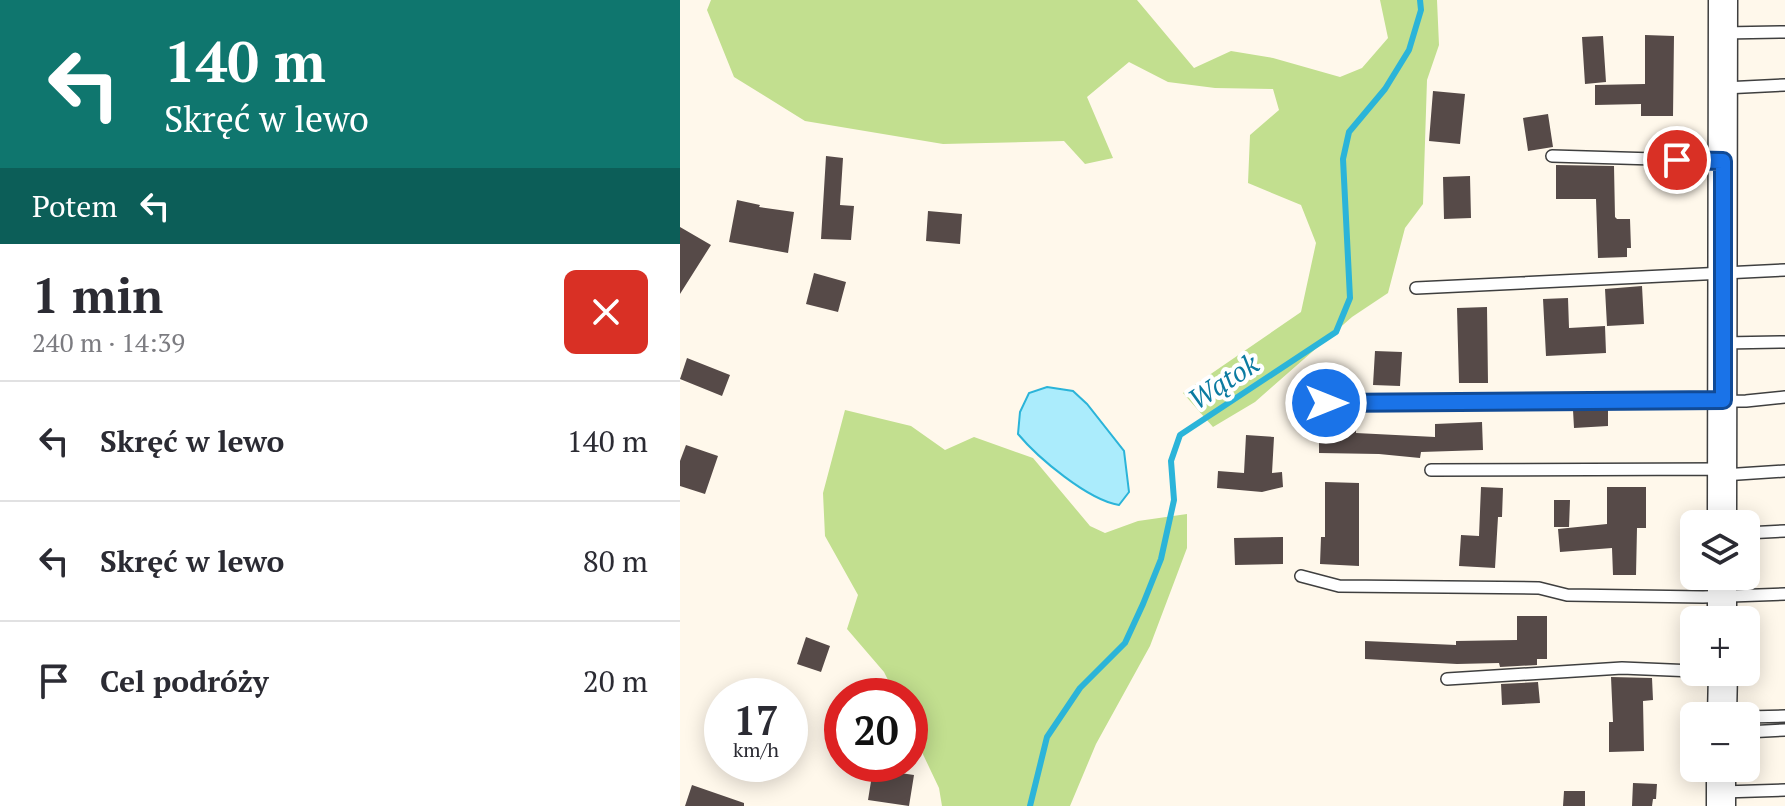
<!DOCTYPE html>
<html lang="pl">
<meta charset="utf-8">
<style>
:root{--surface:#fff;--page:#f2f2f3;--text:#2b2b33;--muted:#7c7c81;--line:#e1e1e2}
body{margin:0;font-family:"PT Serif",serif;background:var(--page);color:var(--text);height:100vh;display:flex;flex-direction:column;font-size:30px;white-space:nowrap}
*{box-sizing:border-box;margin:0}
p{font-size:26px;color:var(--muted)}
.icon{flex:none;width:44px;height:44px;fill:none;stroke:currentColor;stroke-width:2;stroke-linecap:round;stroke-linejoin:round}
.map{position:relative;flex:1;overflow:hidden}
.drawer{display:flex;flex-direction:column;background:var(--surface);width:680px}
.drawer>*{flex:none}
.hud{background:#0f766e;color:#fff;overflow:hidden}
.buttons{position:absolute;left:1000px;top:510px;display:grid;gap:16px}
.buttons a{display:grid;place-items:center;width:80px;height:80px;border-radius:12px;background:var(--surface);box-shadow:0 4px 20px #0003;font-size:40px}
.speed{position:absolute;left:24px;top:678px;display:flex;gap:16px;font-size:40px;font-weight:700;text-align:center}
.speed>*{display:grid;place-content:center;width:104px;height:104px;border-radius:50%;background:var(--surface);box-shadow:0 4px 20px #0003;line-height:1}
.speed small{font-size:20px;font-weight:400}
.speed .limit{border:12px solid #d22;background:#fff;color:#111}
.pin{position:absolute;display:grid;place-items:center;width:68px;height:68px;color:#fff;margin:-34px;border:4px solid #fff;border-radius:50%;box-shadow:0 2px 8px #0007}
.me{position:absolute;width:88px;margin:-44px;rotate:90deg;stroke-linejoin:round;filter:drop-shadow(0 0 6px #0008)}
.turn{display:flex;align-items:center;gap:28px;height:168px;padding:0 32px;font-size:36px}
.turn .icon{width:104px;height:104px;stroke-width:2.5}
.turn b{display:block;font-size:56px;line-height:68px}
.then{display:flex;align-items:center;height:76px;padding:0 32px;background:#0003;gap:16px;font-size:30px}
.round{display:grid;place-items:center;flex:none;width:84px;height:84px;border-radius:12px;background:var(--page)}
.headline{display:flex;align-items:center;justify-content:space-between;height:136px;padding:0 32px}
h1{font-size:48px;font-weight:800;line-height:60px}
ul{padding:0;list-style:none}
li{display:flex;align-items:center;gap:24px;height:120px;padding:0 32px;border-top:2px solid var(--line)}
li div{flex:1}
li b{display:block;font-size:30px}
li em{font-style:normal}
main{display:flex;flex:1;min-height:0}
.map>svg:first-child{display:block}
.forest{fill:#c2df8f}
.water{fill:#abecfc;stroke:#2bb4d9;stroke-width:2}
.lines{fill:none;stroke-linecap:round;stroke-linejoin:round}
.stream{stroke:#2bb4d9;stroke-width:6}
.building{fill:#564a48}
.service-casing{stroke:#3f3f3f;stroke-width:14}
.tertiary-casing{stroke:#3f3f3f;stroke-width:31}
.service{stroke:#fff;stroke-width:11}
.tertiary{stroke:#fff;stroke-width:28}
.route-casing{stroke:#114b97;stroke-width:20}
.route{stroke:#1a73e8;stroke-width:14}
.labels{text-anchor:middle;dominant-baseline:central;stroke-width:8;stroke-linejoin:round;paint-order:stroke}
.water-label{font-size:28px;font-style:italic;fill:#0b7ba1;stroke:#fff}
</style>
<main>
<section class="drawer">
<div class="hud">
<div class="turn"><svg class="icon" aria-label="left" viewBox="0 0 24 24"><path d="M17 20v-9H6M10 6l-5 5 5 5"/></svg><div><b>140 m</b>Skręć w lewo</div></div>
<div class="then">Potem<svg class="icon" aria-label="left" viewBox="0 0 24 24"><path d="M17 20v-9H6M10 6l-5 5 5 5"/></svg></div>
</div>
<div class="headline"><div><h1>1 min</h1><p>240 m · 14:39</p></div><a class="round" style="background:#d93025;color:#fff"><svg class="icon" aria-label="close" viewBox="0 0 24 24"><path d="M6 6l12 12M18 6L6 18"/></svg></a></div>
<ul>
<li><svg class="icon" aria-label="left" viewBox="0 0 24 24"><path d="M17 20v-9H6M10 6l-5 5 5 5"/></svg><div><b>Skręć w lewo</b></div><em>140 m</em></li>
<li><svg class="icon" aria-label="left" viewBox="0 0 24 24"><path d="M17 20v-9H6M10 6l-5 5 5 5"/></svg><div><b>Skręć w lewo</b></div><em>80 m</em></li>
<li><svg class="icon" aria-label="arrive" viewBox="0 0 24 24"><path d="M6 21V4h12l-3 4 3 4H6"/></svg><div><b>Cel podróży</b></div><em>20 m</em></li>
</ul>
</section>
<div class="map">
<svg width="1105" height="806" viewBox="0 0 1105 806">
<rect width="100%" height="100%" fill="#fff8eb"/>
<path class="forest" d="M31,0H457L514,68L551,51L593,58L660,77L682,68L708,38L700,0H757L759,45L747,80L743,204L725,228L708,293L672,317L575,402L533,427L503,393L621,312L636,243L621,205L568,183L570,135L599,110L593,89L535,88L488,82L449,62L407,97L433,158L405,164L384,141L263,144L125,121L54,77L27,10Z
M165,410L231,426L265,450L294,437L353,458L410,526L425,533L458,521L507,514V548L470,646L416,744L390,806H262L259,788L230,727V696H216L204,672L167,629L178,595L145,536L143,493Z"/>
<path class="water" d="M367,387L393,391L407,404L444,451L449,492L439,505C408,500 358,458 338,434L340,412L349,393Z"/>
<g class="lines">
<path class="stream" d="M350,806L367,737L400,688L445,643L463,604L481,559L494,500L491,461L500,435L656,332L670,298L663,159L669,132L705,89L729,50L741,10L740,0"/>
</g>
<path class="building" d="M965,35L994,36L993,116H961V104L915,105V85L965,84Z
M923,36L926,82L905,84L902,37Z
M753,91L785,94L780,144L749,141Z
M868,114L873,147L848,151L843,118Z
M146,156L163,158L160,205L174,206L171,240L141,239Z
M876,165L934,166L935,217L937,219H950L951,248H947V257L918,258L916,199H876Z
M790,176L791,218L764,219L763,177Z
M57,200L80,205L79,207L114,212L108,253L49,242Z
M248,211L282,214L280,244L246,241Z
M0,227L31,245L0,294Z
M134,273L166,282L158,312L126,304Z
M962,286L964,324L927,326L925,289Z
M888,298L889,328L925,326L926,353L866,356L863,299Z
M807,307L808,383H779L777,308Z
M695,351L722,352L720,386L693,385Z
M7,358L50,375L42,396L0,379Z
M893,410H928V426L894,428Z
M639,418H676V433L755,437V424L802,422L803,450L741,452L740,458L699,454L639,453Z
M566,435L594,437L592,473L602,472L603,487L582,492L537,488L538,471L564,473Z
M6,445L38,456L25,494L0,486V461Z
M645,482L679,483V566L640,564L641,537H645Z
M801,487L823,488L822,517H818L815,568L779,566L781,535L799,536Z
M927,487H966V528H957L956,575H933L932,548L880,552L878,529L927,524Z
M874,500H890L889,527H874Z
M603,537V564L555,565L554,538Z
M837,616H867V659H857V665L820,667L819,663L777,664L685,659V641L776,645V641L837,640Z
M126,637L150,646L141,672L117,664Z
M931,677L972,678L973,700L963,701L964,751L929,752V722H933Z
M858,682L860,703L822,705L821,684Z
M193,769L234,775L229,806L188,800Z
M953,783L977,784L976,799H973L972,806H952Z
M12,785L64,803V806H5Z
M884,791H905V806H883Z"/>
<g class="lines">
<g class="service-casing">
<path id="service" d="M1043,33L1105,32
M1044,88L1105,85
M872,156L1043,161
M736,288L1105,270
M1043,343L1105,342
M646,403L1066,401L1105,397
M751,470L1043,469
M1043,475L1105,471
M1066,533L1105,531
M621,576L659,586L859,588L887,595L1023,597L1105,594
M767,679L942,668L1014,671
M1066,717L1105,716
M1066,732L1105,730
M1042,792L1105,790"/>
</g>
<g class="tertiary-casing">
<path id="tertiary" d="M1042,524L1043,0
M1042,576V620
M1042,716L1043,672
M1041,806V768"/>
</g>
<use href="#service" class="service"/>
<use href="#tertiary" class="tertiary"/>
</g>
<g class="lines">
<g class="route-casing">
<path id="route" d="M646,403L1043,400V161L997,160"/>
</g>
<use href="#route" class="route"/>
</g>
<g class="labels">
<g class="water-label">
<text transform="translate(543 381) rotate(-33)">Wątok</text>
</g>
</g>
</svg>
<div class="buttons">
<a><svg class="icon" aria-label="layers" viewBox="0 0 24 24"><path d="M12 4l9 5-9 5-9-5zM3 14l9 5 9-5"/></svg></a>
<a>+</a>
<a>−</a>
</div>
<div class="speed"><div>17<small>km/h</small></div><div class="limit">20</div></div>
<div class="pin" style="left:997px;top:160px;background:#d93025"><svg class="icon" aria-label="arrive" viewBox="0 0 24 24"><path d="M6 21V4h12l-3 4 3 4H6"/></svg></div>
<svg class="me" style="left:646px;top:403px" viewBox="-20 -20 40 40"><circle r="17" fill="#1a73e8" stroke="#fff" stroke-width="3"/><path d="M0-11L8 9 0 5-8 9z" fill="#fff"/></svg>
</div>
</main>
